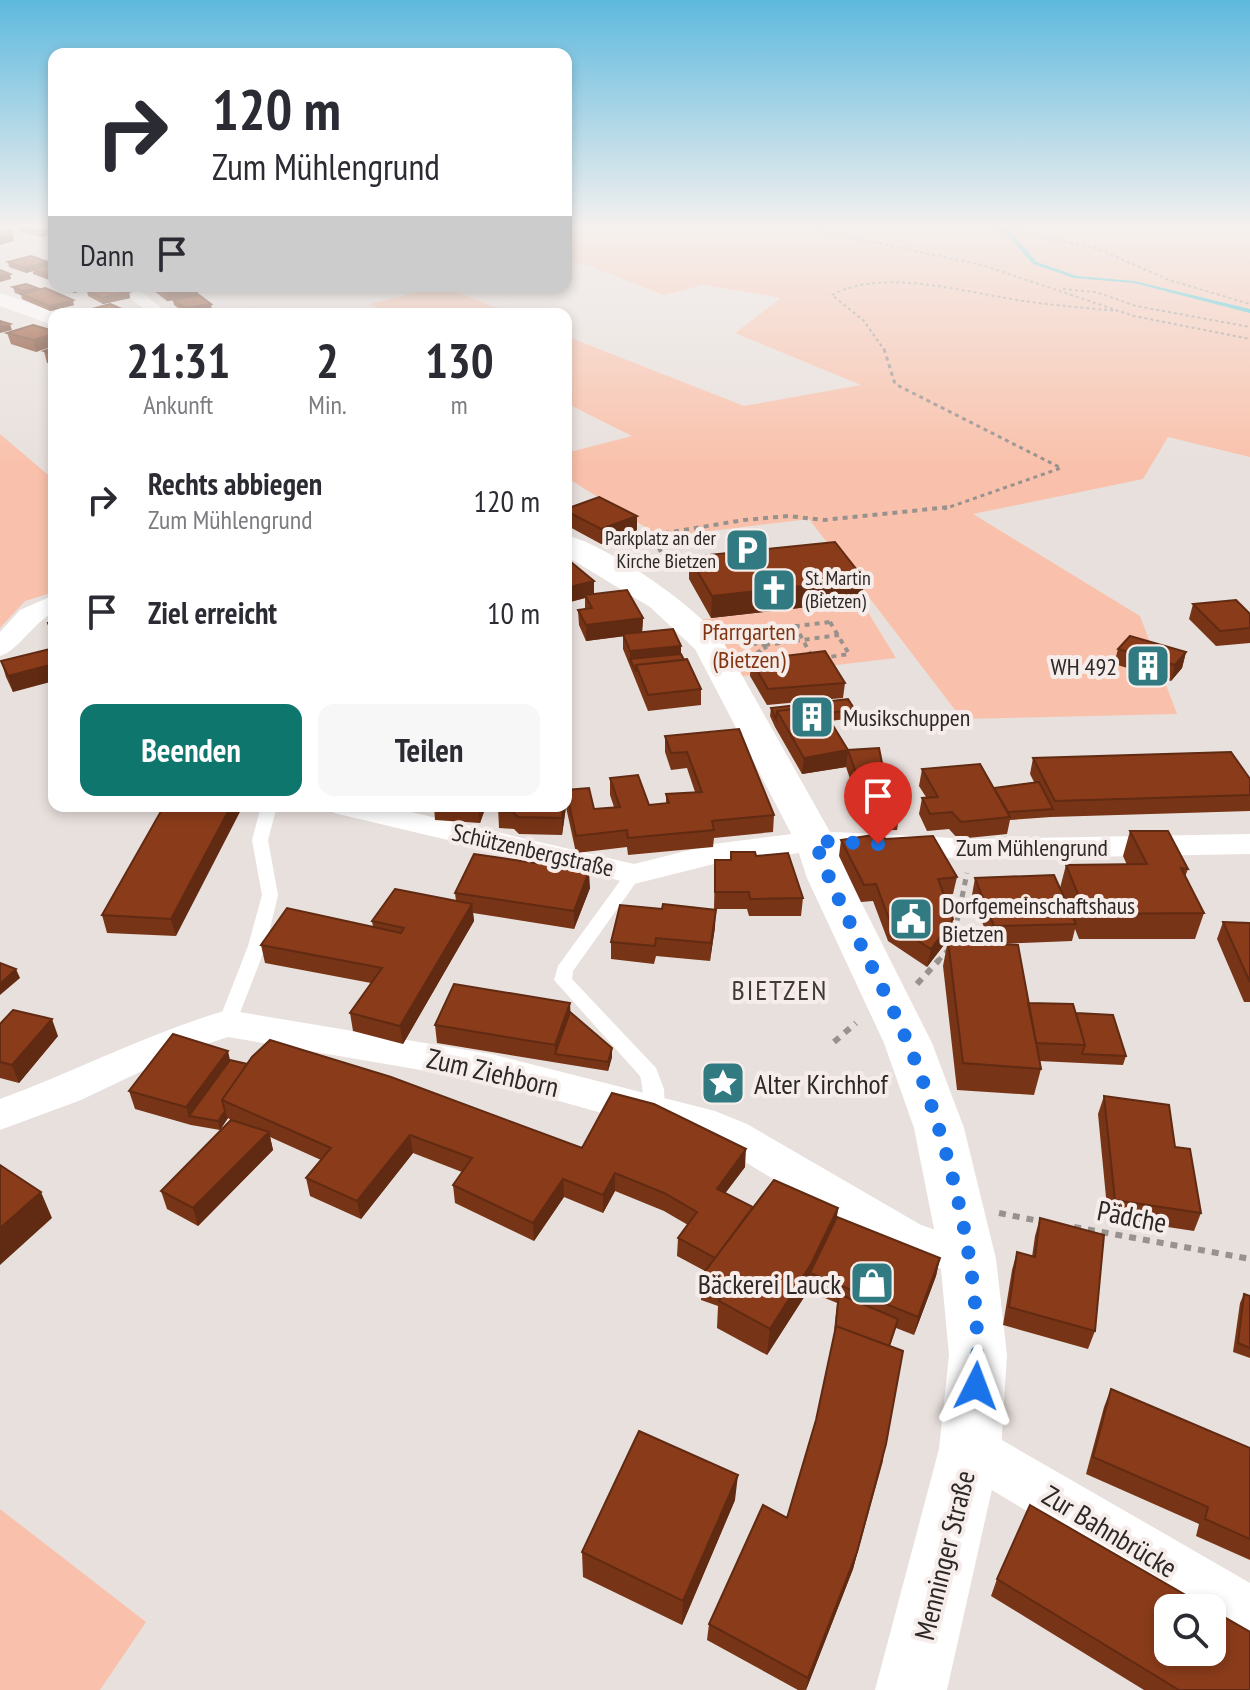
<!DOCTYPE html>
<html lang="de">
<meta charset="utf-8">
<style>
:root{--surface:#fff;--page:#f7f7f7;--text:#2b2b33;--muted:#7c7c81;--accent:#0f766e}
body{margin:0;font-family:"PT Sans Narrow",sans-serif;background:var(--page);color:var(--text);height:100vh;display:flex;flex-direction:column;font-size:30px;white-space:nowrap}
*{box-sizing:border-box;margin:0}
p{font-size:26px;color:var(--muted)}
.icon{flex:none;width:44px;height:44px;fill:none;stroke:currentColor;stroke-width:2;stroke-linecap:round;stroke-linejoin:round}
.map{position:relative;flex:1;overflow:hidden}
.panel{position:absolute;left:48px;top:308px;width:524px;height:504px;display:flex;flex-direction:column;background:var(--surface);border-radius:16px;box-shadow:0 4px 12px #0003}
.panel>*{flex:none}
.guide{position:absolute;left:48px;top:48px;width:524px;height:244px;border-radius:16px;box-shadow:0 4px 12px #0003;background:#fff;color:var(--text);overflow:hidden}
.buttons{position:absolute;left:1154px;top:1594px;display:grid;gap:16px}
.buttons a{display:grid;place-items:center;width:72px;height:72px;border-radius:16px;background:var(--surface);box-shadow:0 4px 12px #0003;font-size:40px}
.pin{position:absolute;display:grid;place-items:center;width:68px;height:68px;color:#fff;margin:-82px -34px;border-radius:50% 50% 50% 0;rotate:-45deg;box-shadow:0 0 8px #0007}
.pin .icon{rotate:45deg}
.me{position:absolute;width:88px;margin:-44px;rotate:3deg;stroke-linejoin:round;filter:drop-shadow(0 0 6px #0008)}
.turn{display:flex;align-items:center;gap:28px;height:168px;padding:0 32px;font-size:36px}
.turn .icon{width:104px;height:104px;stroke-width:2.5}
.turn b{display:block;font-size:56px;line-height:68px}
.then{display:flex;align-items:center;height:76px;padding:0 32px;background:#0003;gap:16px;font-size:30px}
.eta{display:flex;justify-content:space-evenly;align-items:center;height:136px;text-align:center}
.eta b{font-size:48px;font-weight:700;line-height:56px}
.primary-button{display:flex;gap:16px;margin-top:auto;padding:16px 32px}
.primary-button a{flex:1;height:92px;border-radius:16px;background:var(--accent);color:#fff;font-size:32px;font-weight:700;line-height:92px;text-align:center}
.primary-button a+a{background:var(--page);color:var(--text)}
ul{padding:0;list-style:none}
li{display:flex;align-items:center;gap:24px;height:112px;padding:0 32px}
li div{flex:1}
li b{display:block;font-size:30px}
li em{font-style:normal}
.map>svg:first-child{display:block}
.green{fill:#f9c1ab}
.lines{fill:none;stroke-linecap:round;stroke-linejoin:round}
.stream{fill:#30c1ce;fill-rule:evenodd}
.path-far4{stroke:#98928f;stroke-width:2;stroke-dasharray:3 3;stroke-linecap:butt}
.path-far3{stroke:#98928f;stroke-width:3;stroke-dasharray:4 4;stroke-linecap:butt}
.path-far2{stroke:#98928f;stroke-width:4;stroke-dasharray:5 5;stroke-linecap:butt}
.path-far1{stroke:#98928f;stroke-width:5;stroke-dasharray:6 6;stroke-linecap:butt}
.path{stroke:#98928f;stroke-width:6;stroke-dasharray:7 7;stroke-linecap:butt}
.service{fill:#fff;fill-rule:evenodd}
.minor{fill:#fff;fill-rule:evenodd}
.tertiary{fill:#fff;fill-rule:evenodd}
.wall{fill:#773416}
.shaded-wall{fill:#612a12}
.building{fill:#8a3c1a;stroke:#612a12;stroke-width:2}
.route{stroke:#1a73e8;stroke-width:14;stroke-dasharray:0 25.2}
.labels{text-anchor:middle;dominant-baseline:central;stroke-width:8;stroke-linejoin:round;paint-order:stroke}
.far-poi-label{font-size:20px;fill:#2b2827;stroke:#f6edea;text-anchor:end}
.park-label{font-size:24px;fill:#823310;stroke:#f6edea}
.poi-label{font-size:24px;fill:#2b2827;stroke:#f6edea;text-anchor:start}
.street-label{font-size:24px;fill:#2b2827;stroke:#f6edea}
.quarter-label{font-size:28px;letter-spacing:2px;fill:#413b38;stroke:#f6edea}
.near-street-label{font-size:28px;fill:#2b2827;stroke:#f6edea}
.near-poi-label{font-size:28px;fill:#2b2827;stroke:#f6edea;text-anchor:start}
</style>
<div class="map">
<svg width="1250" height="1690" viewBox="0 0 1250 1690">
<rect width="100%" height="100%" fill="#e8e0dc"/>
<path class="green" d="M566,226H1250V457L1168,437L1143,479L973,514L1140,616L1177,714L962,719L809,519L661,537L566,477V453L632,436L566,403V336L744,406L861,385L735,333L781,298L703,285L664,295L566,257Z
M442,286L512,314H389L369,304Z
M0,434L54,480V592L25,601L0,628Z
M861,601L896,658L725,678L689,621Z
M0,1509L146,1622L100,1690H0Z"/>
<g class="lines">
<path class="stream" d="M983,226L1009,231L1037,262L1077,276L1134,281L1250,309V313L1134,283L1074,278L1033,264L1006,233L971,226Z"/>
<path class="path-far4" d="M797,226L982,265L1134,316L1250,339
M994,226L1098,249L1169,280L1250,304
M1063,289L1096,292L1136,306L1250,327
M885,351L864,321L832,295C885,266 974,295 1031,302C1060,306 1088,308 1117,311"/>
<path class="path-far3" d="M884,349L895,384L1061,468L944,509"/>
<path class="path-far2" d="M665,561L653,535L744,520L788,516L824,520L950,507
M830,622L849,654L775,665L756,631Z
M795,625L813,659
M742,642L765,645L759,652L746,655
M765,645L839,635"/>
<path class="path-far1" d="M937,962L952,946L967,873"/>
<path class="path" d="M917,984L939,960
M834,1042L856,1023
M999,1213L1044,1222
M1074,1227L1250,1259"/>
<path class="service" d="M261,806H277L268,840L278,895L266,946L236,1023L234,1028H220L218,1023L248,946L262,895L252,840Z
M634,869L642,874L573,971L572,979L656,1068L664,1089L665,1112L662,1117L655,1120L648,1117C642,1106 644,1089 640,1076L554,980L558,966L628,870Z"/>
<path class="minor" d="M114,286H134L169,314H151Z
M54,595V612C33,623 18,651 0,656V632L20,610Z
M330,806H385L634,864L714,844L815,831L972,839L1250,834V854L972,859L815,851L714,864L634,884L334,813Z
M227,1010L491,1054L715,1111L747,1124L921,1225L984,1246L990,1259L984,1272L968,1278L893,1252L719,1146L696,1137L677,1134L491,1082L228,1037L182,1052L81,1100L0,1130V1099C77,1071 148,1033 227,1010Z
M970,1425L988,1432L1250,1583V1641L1212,1622V1608H1188L952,1466L945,1449L952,1432Z"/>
<path class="tertiary" d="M0,293L7,295L59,314H54V325L47,323L0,306Z
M566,535C609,546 700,608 725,645L835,841L849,878L932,1043L964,1128L996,1259L1007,1355L1001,1449L947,1690H875L939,1449L949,1355L940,1259L914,1128L884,1043L807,878L795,841L695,649L650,607L566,556Z"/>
</g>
<path class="wall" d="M18,226L54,227L42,237L19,231Z
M8,262H48L49,280L33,274V271L26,273L9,267Z
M62,286H102L74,293Z
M153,286H197L190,313L186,314L174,305L173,300L167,301L154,291Z
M13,287L37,288V290L74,305L50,311L22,299L21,295L15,293Z
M87,291L129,292L130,298L103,304L88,296Z
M33,325L36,352L11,344L7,333Z
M54,347V367L53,364L47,363L44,351Z
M566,509L637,516V530L601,544L566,525Z
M689,557L864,579L862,601L711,618L689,579Z
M566,558L594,581V594L643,618L642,632L681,654L701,689V705L648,711L623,649V636L586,641L579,625L578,610L585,609V598L566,603Z
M1193,604L1250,614V643L1216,646L1189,619Z
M54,648L13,692L6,677L1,661Z
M1118,649L1186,652L1182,668L1171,681L1114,664Z
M751,660L845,683L843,698L767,705L750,676Z
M771,708L855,710L854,718L830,721L848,750L887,788L905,802L903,818H899L897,830L868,831L846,767L802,774L775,727L770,716Z
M665,736L774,815L773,832L714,838L713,847L628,855L627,847L576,853L566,807L562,835L519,834L514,829L499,828L498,806H566V794L594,809L614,807L610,795V778L649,805L666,803V794L695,792L687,768L671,770L665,752Z
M1033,758L1250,779V811L1051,817L1010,820L1007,834L958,839L949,829L927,831L919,814L922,798L926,797L919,786L922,769L994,788L1034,782L1030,774Z
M164,806L176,936L107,933L102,915Z
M434,806H486L480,823L435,820Z
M1130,831L1188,869L1185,877L1204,913L1195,939H1079L1075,929L1072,941L998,944L1028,1003L1076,1013L1126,1056L1123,1065L1039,1061L1041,1069L1034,1095L957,1090L943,966L948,940L990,943L972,895L975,878L1060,888L1066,865H1127L1123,856Z
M886,839L957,877L953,894L944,895L950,937L927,967L888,941L873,901L861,902L839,856L841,840Z
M731,852L756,856L803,898L801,916H749L747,909H714L715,860H731Z
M590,888L574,929L473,913L474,921L403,1044L353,1031L350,1013L371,983L265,963L261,945L373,927L372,921L456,901L455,893Z
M662,909L715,927L710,961L656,956L654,964L611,959V942Z
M1223,922L1250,923V1002H1244L1217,939Z
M570,1003V1012L612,1057L608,1071L437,1043L435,1025Z
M0,1024L58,1036L19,1083L0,1078Z
M230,1060L582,1148L745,1167L725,1193L753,1207L838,1208L837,1217L940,1258L936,1276L914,1335L896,1328L890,1346L883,1461L853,1569L806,1690H798L707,1640L709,1624L787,1518L816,1420L834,1335L837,1303L808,1291L767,1355L717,1328L718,1306L701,1300L703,1274L705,1271L677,1256L678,1238L688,1225L664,1211L615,1191L603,1213L564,1197L534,1241L455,1203L453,1185L462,1172L413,1153L361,1219L310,1196L306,1178L321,1160L270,1137L273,1150L198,1226L167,1209L161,1191L231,1120L228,1118L220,1130L191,1125L135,1109L129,1091Z
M1104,1096L1175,1147L1201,1213L1194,1231L1108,1218L1098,1114Z
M1040,1218L1095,1331L1088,1349L1003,1325L1012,1270L1017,1252L1032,1257L1035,1236Z
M1244,1294L1250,1296V1358L1233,1352L1240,1303Z
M1111,1389L1250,1448V1560L1196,1536L1199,1524L1086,1474L1104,1407Z
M735,1500L682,1625L583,1577L582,1552Z
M997,1579L1250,1690H1144L991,1596Z"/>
<path class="shaded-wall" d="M54,229V234L42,237L41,232Z
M12,231L14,241L0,245V234Z
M48,262L49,267L32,269L33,271L26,273L24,268Z
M10,274L11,279L0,282V276Z
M54,274V279L49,280L48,275Z
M80,286H102L103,287L74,293L72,288Z
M190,286H197L199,296L167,301L165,290Z
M129,292L130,298L103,304L102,298Z
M73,300L74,305L50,311L49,306Z
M211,304L212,309L186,314L185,308Z
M122,309L124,314H104Z
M10,324L12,330L0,333V327Z
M54,334V346L36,352L33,340Z
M637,516V530L601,544V529Z
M864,579L862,601L711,618L712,596Z
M594,581V595H585V598L566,603V588Z
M643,618L642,634L586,641V625Z
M681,646V661L630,659V667V651Z
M1186,652L1182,668L1171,681L1175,665Z
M54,664V681L13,692L8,676Z
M848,750L846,767L802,774L804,758Z
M231,806H243L176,936L171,919Z
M478,806H486L480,823Z
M563,806H566L562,835V818Z
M589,871L590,888L574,929V911Z
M472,904L474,921L403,1044L400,1026Z
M716,910L715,927L710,961L711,943Z
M953,919L950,937L927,967L931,949Z
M16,969L20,978L0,995V984Z
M570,1003L571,1021L555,1054V1045Z
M52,1019L58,1036L19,1083L12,1065Z
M612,1048V1057L608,1071V1062Z
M228,1051L232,1069L189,1116L186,1107Z
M225,1111L228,1118L220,1130L218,1121Z
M269,1132L273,1150L198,1226L193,1208Z
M410,1135L413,1153L361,1219L357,1201Z
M746,1149L745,1167L715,1207L717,1189Z
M615,1173V1191L603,1213V1195Z
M563,1179L564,1197L534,1241L533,1223Z
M41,1192L52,1218L0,1265V1228Z
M838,1208L834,1235L810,1273L808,1291L767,1355L770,1329Z
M940,1258L936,1276L914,1335L918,1317Z
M886,1444L853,1569L806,1690L808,1678Z
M738,1475L735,1500L682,1625L683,1601Z"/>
<path class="building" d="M19,226H50L54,227V229L41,232Z
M0,228L12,231L0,234Z
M31,256L48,262L24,268L8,262Z
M53,264L54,274L48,275L32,269Z
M0,270L10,274L0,276Z
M26,284L37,288L23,291L13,287Z
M108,286H115L129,292L102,298L87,291Z
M159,286H190L165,290Z
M45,288L73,300L49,306L21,294Z
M199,295L211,304L185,308L173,300Z
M110,304L122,309L104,314H87L81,312Z
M215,309L222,314L190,313Z
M126,311L138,314H116Z
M0,321L10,324L0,327Z
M33,325L54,331V334L33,340L7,333Z
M54,347V354L44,351Z
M599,497L637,516L601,529L566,511V509Z
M835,542L864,579L712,596L689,557Z
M566,558L594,581L566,588Z
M627,590L643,618L586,625L578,610L592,608L585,595Z
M1236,600L1250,614V628L1220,631L1193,604Z
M54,622V636L48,623Z
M673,629L681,646L630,651L623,634Z
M1130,636L1186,652L1175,665L1118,649Z
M54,648V664L8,676L1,661Z
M825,651L845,683L768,689L751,660Z
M681,654L684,660L636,665V672L630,659Z
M687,659L701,689L648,695L636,665Z
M848,699L855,710L826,713L821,706L777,711L776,719L771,708Z
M821,706L848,750L804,758L777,711Z
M739,729L774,815L712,821L714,830L628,838L627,830L576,836L566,790L589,788L594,809L620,807L610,778L638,775L649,805L669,803L666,794L702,792L687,752L671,753L665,736Z
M879,748L887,788H901L905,802H894L899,814H870L848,750Z
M1231,752L1250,779V795L1055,801L1033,758Z
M980,764L1010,817L961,822L952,812L930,814L922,798L938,797L922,769Z
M1039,782L1053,809L1008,812L994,788Z
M164,806H231L171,919L102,915Z
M498,806H563L562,818L518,817L513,812L498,811Z
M1130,831H1168L1188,869L1181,868L1204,913L1086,914L1066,865L1147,864Z
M879,834L886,839L933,836L957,877L938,879L953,919L931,949L891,924L876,884L864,885L841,840Z
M731,852H755L756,856L788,853L803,898L750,899L749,892H715V860H731Z
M474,854L589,871L574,911L455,893Z
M1054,875L1076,924L994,926L975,878Z
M395,889L472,904L400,1026L350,1013L382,968L261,945L287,908L401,933L404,928L372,921Z
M663,904L716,910L711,943L656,938L655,946L611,942L620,905L662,909Z
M1223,922L1250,923V982Z
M948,940L1018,945L1041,1069L963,1063Z
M0,963L16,969L0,984Z
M454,984L570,1003L555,1045L435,1025Z
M1028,1003L1073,1004L1085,1045L1036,1043Z
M13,1010L52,1019L12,1065L0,1062V1024Z
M570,1012L612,1048L608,1062L555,1054Z
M1076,1013L1113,1015L1126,1056L1082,1054L1085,1045Z
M173,1034L228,1051L186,1107L129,1091Z
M270,1040L391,1077L582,1148L612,1093L654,1104L746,1149L717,1189L753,1207L715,1258L678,1238L697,1212L664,1193L615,1173L603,1195L563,1179L533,1223L453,1185L472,1158L410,1135L357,1201L306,1178L331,1148L222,1100L252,1057Z
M230,1060L247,1064L222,1100L225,1111L218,1121L189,1116Z
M1104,1096L1169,1105L1175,1147L1190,1149L1201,1213L1115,1200Z
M231,1120L269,1132L193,1208L161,1191Z
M0,1165L41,1192L0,1228Z
M774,1180L838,1208L811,1264L770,1329L719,1301L731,1283L703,1274Z
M837,1217L940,1258L918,1317L810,1273Z
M1040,1218L1104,1235L1095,1331L1009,1307L1017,1252L1035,1257Z
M839,1294L898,1319L889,1346L836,1326L835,1331Z
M1244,1294L1250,1296V1348L1238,1343Z
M836,1326L903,1351L886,1444L857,1552L808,1678L709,1624L763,1505L787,1518L816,1420Z
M1111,1389L1250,1448V1539L1205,1519L1208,1507L1093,1457Z
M639,1431L738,1475L683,1601L582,1552Z
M1030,1505L1208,1608H1168V1652H1212V1610L1250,1632V1690H1179L997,1579Z"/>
<linearGradient id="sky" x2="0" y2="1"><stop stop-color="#5eb9de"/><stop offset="0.49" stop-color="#f5f1ef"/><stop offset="1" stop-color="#f5f1ef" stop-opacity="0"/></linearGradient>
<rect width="1250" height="463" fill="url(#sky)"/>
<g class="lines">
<path class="route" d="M878,844L815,841C839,910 878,973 907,1041C948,1137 985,1281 976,1386"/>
</g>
<defs>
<g id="parking-square" transform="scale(2.3)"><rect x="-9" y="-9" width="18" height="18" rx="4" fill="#317a81" stroke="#f6edea"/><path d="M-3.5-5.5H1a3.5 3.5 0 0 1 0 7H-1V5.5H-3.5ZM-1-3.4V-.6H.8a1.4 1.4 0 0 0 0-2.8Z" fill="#fff"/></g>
<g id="church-square" transform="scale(2.3)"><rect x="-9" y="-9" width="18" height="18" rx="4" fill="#317a81" stroke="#f6edea"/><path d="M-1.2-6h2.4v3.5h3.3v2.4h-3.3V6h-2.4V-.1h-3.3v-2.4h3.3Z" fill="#fff"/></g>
<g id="building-square" transform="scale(2.3)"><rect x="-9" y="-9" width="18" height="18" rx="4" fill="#317a81" stroke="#f6edea"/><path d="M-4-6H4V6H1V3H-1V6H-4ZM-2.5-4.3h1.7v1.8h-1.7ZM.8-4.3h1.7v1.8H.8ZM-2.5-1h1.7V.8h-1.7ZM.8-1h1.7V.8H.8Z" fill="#fff"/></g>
<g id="civic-square" transform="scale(2.3)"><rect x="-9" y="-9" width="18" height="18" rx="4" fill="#317a81" stroke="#f6edea"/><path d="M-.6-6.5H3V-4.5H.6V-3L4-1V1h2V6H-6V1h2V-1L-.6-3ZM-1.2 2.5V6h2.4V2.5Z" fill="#fff"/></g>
<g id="sight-square" transform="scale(2.3)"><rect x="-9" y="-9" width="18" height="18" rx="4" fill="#317a81" stroke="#f6edea"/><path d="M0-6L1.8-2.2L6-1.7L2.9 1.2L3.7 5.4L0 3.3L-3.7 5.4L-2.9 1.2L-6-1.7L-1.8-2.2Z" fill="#fff"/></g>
<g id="shop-square" transform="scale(2.3)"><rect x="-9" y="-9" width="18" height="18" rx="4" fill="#317a81" stroke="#f6edea"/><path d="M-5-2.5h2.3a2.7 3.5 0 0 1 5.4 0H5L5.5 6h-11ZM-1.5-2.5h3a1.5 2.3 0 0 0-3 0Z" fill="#fff"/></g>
</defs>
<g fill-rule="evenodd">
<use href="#parking-square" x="747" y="550"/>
<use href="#church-square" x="774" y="590"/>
<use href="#building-square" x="1148" y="666"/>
<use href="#building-square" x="812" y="717"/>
<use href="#civic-square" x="911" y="919"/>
<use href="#sight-square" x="723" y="1083"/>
<use href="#shop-square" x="872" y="1283"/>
</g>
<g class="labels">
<g class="far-poi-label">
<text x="716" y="538">Parkplatz an der<tspan x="716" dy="23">Kirche Bietzen</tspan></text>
<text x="805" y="578" text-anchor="start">St. Martin<tspan x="805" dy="23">(Bietzen)</tspan></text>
</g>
<g class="park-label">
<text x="749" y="631">Pfarrgarten<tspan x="749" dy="28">(Bietzen)</tspan></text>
</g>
<g class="poi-label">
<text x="1117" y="666" text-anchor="end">WH 492</text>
<text x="843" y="717">Musikschuppen</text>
<text x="942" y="905">Dorfgemeinschaftshaus<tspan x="942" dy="28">Bietzen</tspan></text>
</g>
<g class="street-label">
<text x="1032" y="847">Zum Mühlengrund</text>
<text transform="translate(533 850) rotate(13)">Schützenbergstraße</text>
</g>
<g class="quarter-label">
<text x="780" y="989">BIETZEN</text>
</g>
<g class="near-street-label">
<text transform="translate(493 1072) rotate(13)">Zum Ziehborn</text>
<text transform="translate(1132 1216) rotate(11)">Pädche</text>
<text transform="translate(1110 1531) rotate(31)">Zur Bahnbrücke</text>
<text transform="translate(944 1555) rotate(-76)">Menninger Straße</text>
</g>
<g class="near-poi-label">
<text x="754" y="1083">Alter Kirchhof</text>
<text x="841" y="1283" text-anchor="end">Bäckerei Lauck</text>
</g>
</g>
</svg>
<div class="buttons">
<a><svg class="icon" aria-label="search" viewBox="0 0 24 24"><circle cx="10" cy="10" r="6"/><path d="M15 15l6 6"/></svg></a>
</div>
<div class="pin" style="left:878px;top:844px;background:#d93025"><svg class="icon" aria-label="arrive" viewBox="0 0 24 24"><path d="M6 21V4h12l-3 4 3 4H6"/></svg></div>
<svg class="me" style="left:976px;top:1386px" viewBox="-20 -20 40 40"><path d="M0-17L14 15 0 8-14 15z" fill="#1a73e8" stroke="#fff" stroke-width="4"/></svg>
<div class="guide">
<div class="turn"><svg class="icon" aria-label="right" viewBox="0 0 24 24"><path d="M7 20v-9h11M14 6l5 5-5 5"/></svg><div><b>120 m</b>Zum Mühlengrund</div></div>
<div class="then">Dann<svg class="icon" aria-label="arrive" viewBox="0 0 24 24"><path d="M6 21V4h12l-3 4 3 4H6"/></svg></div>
</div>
<section class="panel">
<div class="eta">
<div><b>21:31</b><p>Ankunft</p></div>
<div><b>2</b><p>Min.</p></div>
<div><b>130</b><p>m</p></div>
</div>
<ul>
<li><svg class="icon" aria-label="right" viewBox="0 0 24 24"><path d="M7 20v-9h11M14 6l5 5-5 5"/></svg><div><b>Rechts abbiegen</b><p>Zum Mühlengrund</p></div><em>120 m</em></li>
<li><svg class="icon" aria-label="arrive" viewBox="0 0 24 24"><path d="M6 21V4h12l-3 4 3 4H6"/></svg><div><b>Ziel erreicht</b></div><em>10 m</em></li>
</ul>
<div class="primary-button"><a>Beenden</a><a>Teilen</a></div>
</section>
</div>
